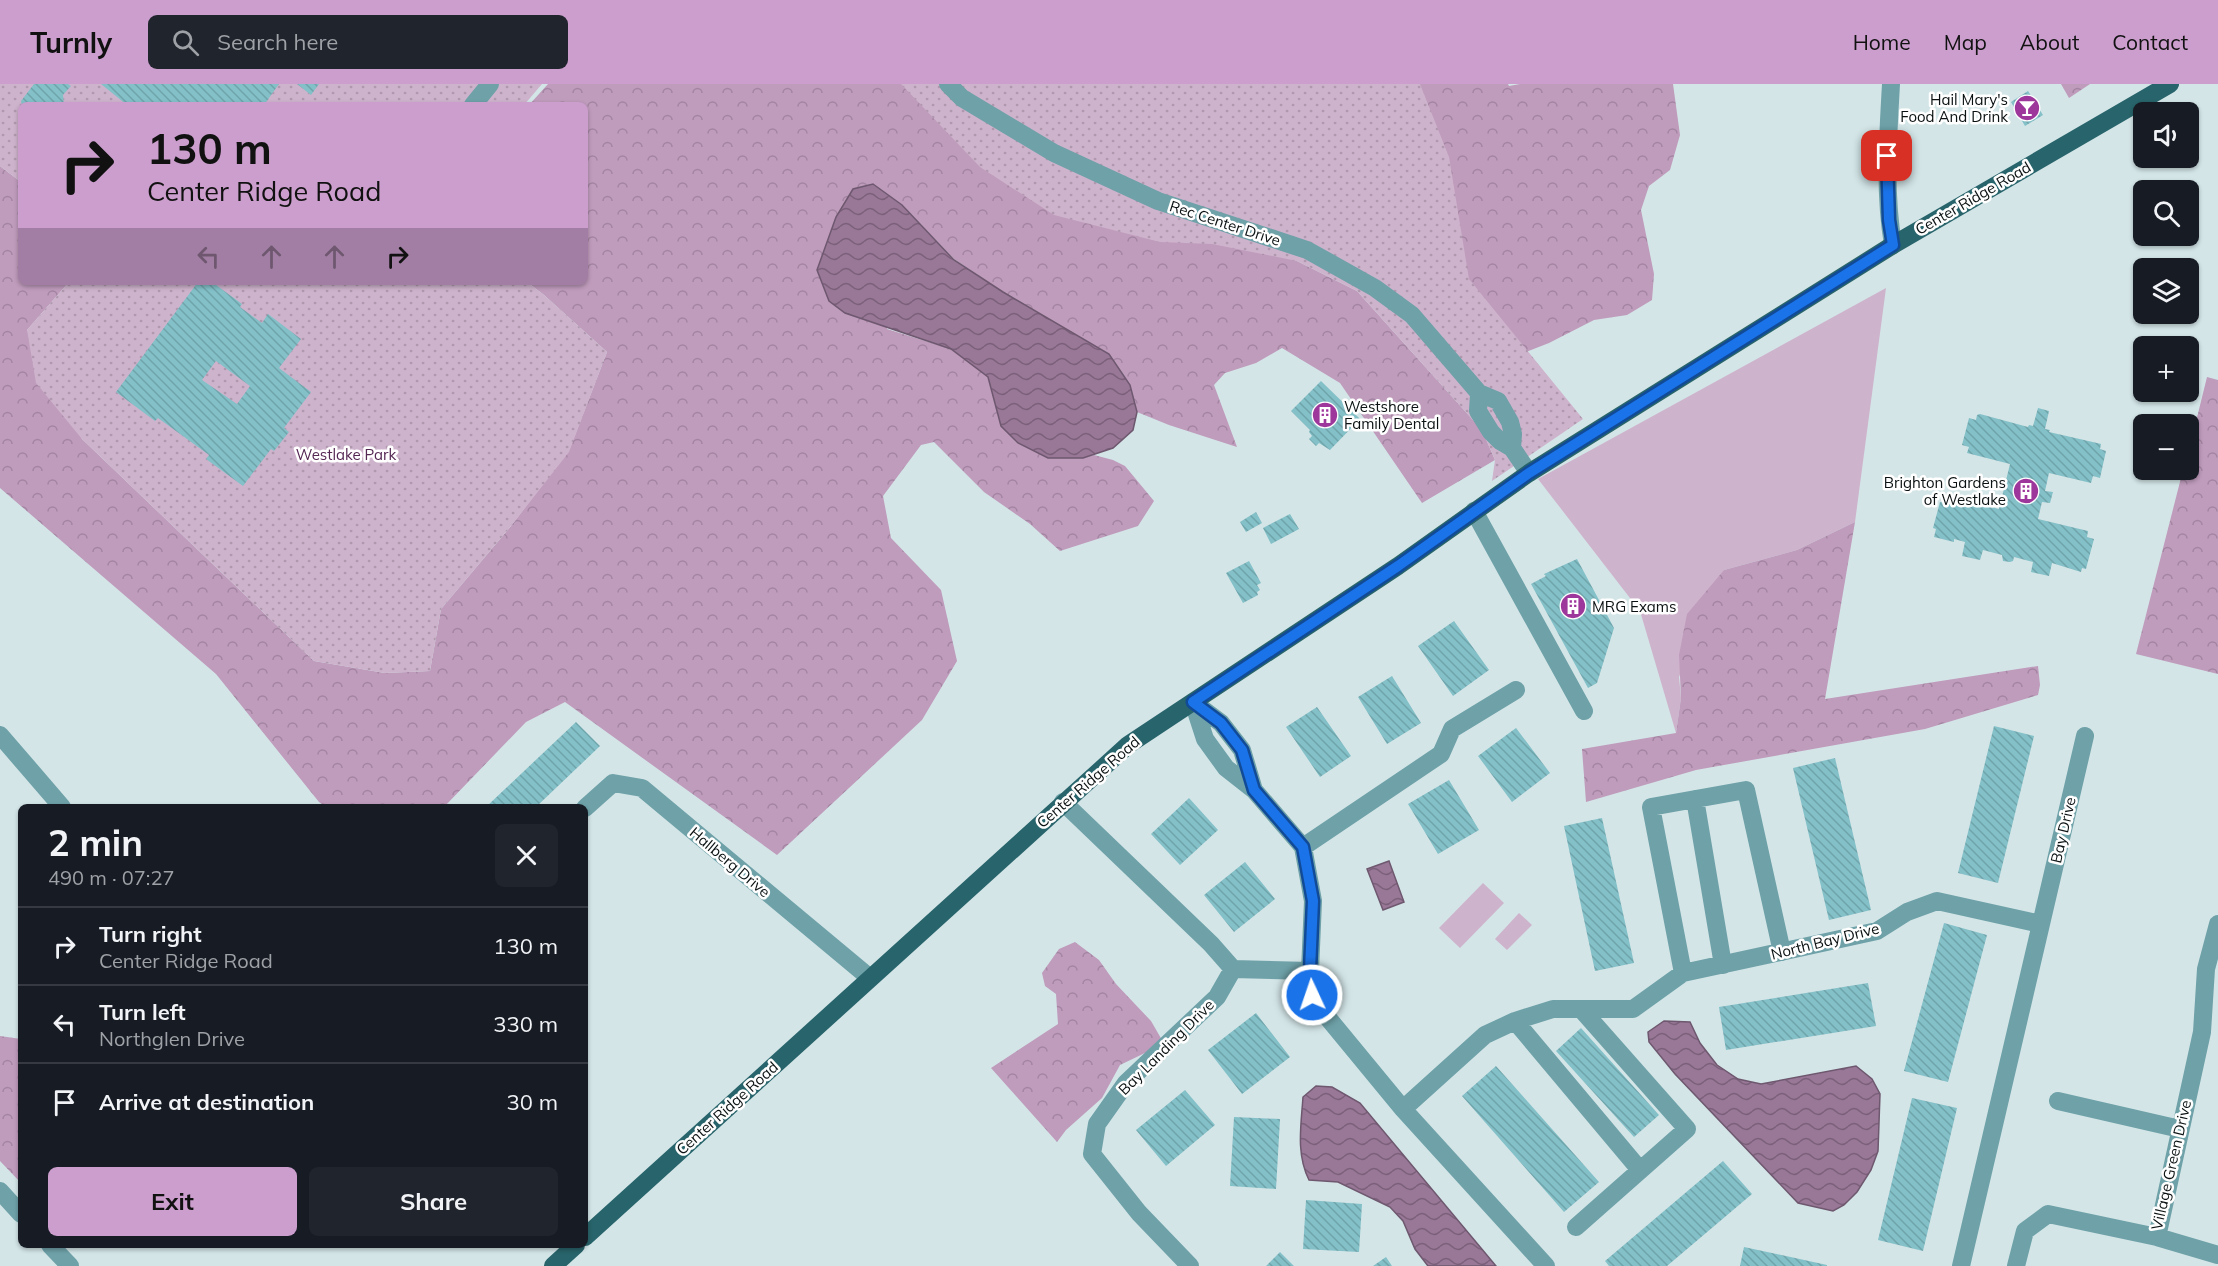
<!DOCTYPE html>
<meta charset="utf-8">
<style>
:root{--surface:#171b24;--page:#20242c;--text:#f1f3f6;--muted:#9ea1a6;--line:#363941;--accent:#cb9ecd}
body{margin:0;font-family:Mulish,sans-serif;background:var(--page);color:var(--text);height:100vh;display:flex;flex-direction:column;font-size:22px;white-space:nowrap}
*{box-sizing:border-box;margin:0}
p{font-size:20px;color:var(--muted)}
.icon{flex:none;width:33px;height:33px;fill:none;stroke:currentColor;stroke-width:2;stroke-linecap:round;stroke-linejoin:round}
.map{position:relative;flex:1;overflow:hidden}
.side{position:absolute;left:18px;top:720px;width:570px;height:444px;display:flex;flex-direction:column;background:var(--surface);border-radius:9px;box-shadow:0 2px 4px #0004}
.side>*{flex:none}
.hud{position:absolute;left:18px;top:18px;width:570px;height:183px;border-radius:9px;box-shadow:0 2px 4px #0004;background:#cb9ecd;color:#111;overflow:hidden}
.controls{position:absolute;left:2133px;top:18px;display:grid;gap:12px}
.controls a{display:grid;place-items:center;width:66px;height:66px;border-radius:9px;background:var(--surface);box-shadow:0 2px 4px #0004;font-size:30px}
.pin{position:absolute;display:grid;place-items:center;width:51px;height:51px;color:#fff;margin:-26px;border-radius:12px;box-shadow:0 3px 9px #0006}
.me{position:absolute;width:66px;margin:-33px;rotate:357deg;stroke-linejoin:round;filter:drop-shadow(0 0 4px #0008)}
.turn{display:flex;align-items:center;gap:21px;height:126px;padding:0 30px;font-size:27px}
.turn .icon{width:78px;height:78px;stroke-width:2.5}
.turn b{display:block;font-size:42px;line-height:51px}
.lanes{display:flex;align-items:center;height:57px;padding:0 30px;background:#0003;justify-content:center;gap:30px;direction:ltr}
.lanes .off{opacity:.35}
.round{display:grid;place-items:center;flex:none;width:63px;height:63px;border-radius:9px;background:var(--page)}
.overview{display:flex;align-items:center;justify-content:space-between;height:102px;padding:0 30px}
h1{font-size:36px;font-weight:700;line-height:45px}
.button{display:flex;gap:12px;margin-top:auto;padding:12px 30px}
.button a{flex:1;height:69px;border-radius:9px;background:var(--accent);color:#111;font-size:24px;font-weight:700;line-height:69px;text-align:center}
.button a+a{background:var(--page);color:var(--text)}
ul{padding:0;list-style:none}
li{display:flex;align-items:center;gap:18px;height:78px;padding:0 30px;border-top:2px solid var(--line)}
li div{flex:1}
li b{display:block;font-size:22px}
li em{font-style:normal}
header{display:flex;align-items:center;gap:36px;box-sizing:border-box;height:84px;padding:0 30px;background:var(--accent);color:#111}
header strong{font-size:28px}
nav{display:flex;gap:33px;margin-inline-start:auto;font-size:21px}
.search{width:420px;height:54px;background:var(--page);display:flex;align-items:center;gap:15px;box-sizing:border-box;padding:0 21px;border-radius:9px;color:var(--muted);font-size:22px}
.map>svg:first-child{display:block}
.green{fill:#ceb3cc}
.forest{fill:url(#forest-crowns)}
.park{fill:url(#park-dots)}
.water{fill:url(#water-waves);stroke:#6e586f;stroke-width:1.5}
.building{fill:url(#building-back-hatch);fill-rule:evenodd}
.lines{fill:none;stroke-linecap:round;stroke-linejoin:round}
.street{stroke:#6ea1a8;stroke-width:18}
.primary{stroke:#28646b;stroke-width:18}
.route-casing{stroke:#114b97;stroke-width:15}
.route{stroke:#1a73e8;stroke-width:10}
.labels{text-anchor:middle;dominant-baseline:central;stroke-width:5;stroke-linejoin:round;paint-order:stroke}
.poi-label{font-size:15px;fill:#0b1112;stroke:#fff;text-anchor:end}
.street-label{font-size:15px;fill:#0b1112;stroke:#fff}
.park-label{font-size:15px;fill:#542753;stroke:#fff}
</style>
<header>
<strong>Turnly</strong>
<div class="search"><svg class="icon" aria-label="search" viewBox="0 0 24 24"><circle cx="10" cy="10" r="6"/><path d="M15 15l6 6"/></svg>Search here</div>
<nav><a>Home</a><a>Map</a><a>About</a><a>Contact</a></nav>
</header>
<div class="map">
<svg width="2218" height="1182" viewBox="0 0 2218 1182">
<defs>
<pattern id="forest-crowns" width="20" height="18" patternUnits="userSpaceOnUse" patternTransform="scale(1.5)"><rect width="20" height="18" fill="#bf9bbc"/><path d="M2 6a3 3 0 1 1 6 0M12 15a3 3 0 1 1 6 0" fill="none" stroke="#a384a1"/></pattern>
<pattern id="park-dots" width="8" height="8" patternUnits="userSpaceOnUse" patternTransform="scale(1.5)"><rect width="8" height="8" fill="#ceb3cc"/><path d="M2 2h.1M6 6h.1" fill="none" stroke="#b099ae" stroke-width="1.8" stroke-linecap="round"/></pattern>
<pattern id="water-waves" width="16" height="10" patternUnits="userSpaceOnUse" patternTransform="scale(1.5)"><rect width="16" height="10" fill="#997797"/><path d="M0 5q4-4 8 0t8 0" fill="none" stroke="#7b607a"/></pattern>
<pattern id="building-back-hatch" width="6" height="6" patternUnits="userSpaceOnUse" patternTransform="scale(1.5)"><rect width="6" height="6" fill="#83c0c8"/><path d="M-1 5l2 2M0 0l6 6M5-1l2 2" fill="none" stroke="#70a4ab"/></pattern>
</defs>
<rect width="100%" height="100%" fill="#d3e5e7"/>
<path class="green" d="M1886,204L1855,438L1797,466L1724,486L1679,593L1681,614L1676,649L1640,527L1538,395Z
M1483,799L1504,819L1460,864L1439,844Z
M1519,829L1532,841L1507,866L1495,855Z"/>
<path class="forest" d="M548,0H904L1297,177L1357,207L1482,346L1495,376L1422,419L1340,299L1282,264L1256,279L1225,289L1214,301L1237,363L1169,341L1137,328L1130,301L1109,270L1003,208L954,175L902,121L873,100L887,245L951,265L989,293L1001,341L1018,359L1048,374H1083L1094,371L1113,376L1125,382L1154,417L1138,442L1060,467L1030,440L984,408L934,358L921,361L883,412L891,454L941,506L957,577L922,636L777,771L565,618L526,638L444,723H326L319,718L216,590L0,404V82L21,98V198H69L27,246L82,355L314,577L385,589L430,587L441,525L511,442L570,364L607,268L544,211L527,198H585V21H529Z
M1017,0H1508L1509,2L1520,0H1673L1680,51L1670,86L1649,102L1641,126L1654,190L1652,216L1627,231L1594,236L1549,259L1516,272Z
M2061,0H2090L2069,14Z
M2207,293L2218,296V590L2136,570L2183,386H2188L2189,366Z
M1855,438L1825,615L2038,582L2040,601L2038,611L1925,645L1696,686L1586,718L1582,665L1676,649L1681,614L1679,571L1687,530L1724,486L1797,466Z
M1075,858L1099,876L1116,900L1151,937L1162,956L1147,968L1120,981L1102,1014L1066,1046L1057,1058L991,984L1058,940L1056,910L1045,902L1042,889L1059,865Z
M0,952L21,955V1099L0,1077Z"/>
<path class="park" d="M0,0H542L524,21H21V98L0,82Z
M901,0H1420L1449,73L1469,195L1583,335L1492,397L1495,376L1482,346L1357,207L1297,177L1212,160L1160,158L1054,131L980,83Z
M69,198H527L544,211L607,268L569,368L511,442L441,525L430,587L385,589L314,577L82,355L36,299L27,246Z"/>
<path class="water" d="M873,100L902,121L954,176L1003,208L1109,270L1130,301L1137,328L1133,346L1113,364L1083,374H1048L1018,359L1001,342L988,293L951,265L845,229L829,217L817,186L836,133L853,105Z
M1389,777L1404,818L1383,826L1367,785Z
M1664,937L1690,938L1700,959L1717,981L1738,995L1761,1000L1856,982L1872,995L1880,1010L1878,1067L1871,1086L1857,1108L1844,1121L1833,1127L1798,1119L1675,990L1649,958L1648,948Z
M1316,1002L1332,1003L1360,1019L1496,1182H1428L1415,1165L1403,1137L1390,1123L1338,1098L1309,1096C1296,1070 1301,1042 1303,1013Z"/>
<path class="building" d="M34,0H68L71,2L63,11L64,21H22L21,17Z
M101,0H279L264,21H150L146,18L143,21H127Z
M297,0H319L311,11Z
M2028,7L2043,31L2025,42L2011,18Z
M198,198H212L242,220L240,223L262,239L268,230L301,255L279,284L311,308L284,344L289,348L274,367L271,365L243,402L206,375L209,371L158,334L155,337L116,308ZM216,277L250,302L237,320L202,296Z
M1321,297L1360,335L1330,366L1319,359L1316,362L1309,355L1312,352L1309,348L1310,346L1291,327Z
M2038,324L2049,327L2045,345L2050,346L2049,348L2097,359L2101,360L2100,365L2106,367L2100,394L2093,392L2091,399L2049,389L2045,407L2053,408L2050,419L2042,418L2038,435L2088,447L2087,453L2094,455L2087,481L2086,485L2082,484L2081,488L2052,479L2049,492L2031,488L2033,478L2014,473L2013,477L2010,478L2003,477L2002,471L1983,466L1980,476L1962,472L1965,458L1954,455V458L1934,453L1936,445L1933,444L1940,418L1948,419L1949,413L1999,425L2010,380L1967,369L1969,363L1962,361L1969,334L1976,336L1977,331L1980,330L2028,343L2029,341L2033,342Z
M1256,428L1262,439L1246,448L1240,438Z
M1290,430L1299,445L1271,460L1263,444Z
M1577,475L1614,544L1597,599L1588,604L1531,500L1546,492L1544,490Z
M1249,477L1261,499L1257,501L1260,506L1257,508L1258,511L1243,519L1226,489Z
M1454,537L1489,586L1453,612L1418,562Z
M1392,592L1421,639L1387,660L1358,613Z
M1317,623L1351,672L1320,693L1286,643Z
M576,638L600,662L536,723H486Z
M1994,642L2034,652L1998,799L1958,789Z
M1516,644L1550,689L1512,718L1478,672Z
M1835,674L1871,826L1829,836L1793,684Z
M1449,696L1479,746L1438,770L1408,720Z
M1189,714L1218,746L1180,781L1151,750Z
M1602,734L1634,879L1595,887L1564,742Z
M1245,778L1275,815L1234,848L1204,811Z
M1944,839L1987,851L1948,998L1904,987Z
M1868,899L1876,942L1726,966L1719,923Z
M1256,929L1290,973L1242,1010L1208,966Z
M1581,944L1659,1031L1634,1053L1556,967Z
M1496,982L1599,1098L1564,1128L1462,1012Z
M1185,1006L1215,1041L1166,1082L1136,1046Z
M1912,1014L1957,1024L1923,1167L1878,1156Z
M1234,1033L1280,1035L1276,1105L1230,1102Z
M1723,1077L1752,1110L1667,1182H1609L1605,1177Z
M1306,1116L1362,1120L1359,1168L1303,1165Z
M1744,1163L1827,1181V1182H1740Z
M1280,1168L1294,1182H1266Z
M1386,1173L1392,1182H1373Z"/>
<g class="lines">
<path class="street" d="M948,0L962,14L1054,69L1158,117L1307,166L1375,204L1412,231L1479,309L1498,317L1510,338L1513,350L1512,364
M1891,0C1888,54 1884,107 1893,161
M473,21L490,0
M1479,309L1478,327L1491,348L1500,357L1512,364L1529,389
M1474,427L1584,627
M1193,618L1205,655L1226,684L1254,706L1303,763L1313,817L1310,887L1312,911L1328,934L1403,1025L1546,1182
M1193,618L1221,639L1242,666L1254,706
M0,651L62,723
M1695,715L1723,881
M1063,718L1211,860L1233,885L1217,913L1126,999L1097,1040L1092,1070L1139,1129L1190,1182
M585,724L613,699L642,704L870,894
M1303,763L1441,670L1452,645L1516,606
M2041,840L2085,652
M1233,885L1310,887
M1683,889L1651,723L1746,706L1782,868
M1515,937L1640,1086
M2058,1017L2180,1045
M1403,1025L1485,951L1515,937L1553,925H1633L1683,889L1877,847L1907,828L1937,817L2041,840L1961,1182
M0,1107L21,1130
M1576,1143L1687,1045L1581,925
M2157,1153L2202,948L2206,885L2218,840
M50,1161L70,1182
M2016,1182L2025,1147L2048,1130L2157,1153L2218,1171"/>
<path class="primary" d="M585,1153L1128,661L1398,482L1529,389L1893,161L2170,0
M553,1182L576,1161"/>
</g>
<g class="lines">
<g class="route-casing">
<path id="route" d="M1312,911L1310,886L1313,817L1303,763L1254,706L1242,666L1221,639L1193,618L1398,482L1529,389L1893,161L1889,136L1887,72"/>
</g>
<use href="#route" class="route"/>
</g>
<defs>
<g id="bar-disc" transform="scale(1.35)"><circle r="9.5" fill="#9d379b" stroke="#fff"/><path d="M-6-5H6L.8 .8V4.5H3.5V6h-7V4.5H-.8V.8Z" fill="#fff"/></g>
<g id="building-disc" transform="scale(1.35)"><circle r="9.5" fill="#9d379b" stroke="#fff"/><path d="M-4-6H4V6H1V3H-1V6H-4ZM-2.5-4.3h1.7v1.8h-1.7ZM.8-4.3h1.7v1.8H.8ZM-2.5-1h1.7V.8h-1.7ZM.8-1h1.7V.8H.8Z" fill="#fff"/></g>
</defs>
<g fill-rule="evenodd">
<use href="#bar-disc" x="2027" y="24"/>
<use href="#building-disc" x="1325" y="331"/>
<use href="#building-disc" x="2026" y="407"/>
<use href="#building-disc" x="1573" y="522"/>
</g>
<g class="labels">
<g class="poi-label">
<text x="2008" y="15">Hail Mary's<tspan x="2008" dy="17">Food And Drink</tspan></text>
<text x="1344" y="322" text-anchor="start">Westshore<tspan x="1344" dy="17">Family Dental</tspan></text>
<text x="2006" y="398">Brighton Gardens<tspan x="2006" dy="17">of Westlake</tspan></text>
<text x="1592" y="522" text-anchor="start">MRG Exams</text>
</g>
<g class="street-label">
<text transform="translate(1973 114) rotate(-30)">Center Ridge Road</text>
<text transform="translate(1225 139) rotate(18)">Rec Center Drive</text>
<text transform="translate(1088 698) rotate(-41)">Center Ridge Road</text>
<text transform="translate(2063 746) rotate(-77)">Bay Drive</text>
<text transform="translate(730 778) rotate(40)">Hallberg Drive</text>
<text transform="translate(1825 857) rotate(-14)">North Bay Drive</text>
<text transform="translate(1166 963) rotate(-45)">Bay Landing Drive</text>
<text transform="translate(727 1024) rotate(-42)">Center Ridge Road</text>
<text transform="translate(2171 1081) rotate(-77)">Village Green Drive</text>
</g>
<g class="park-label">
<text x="346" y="370">Westlake Park</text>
</g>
</g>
</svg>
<div class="controls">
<a><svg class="icon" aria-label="sound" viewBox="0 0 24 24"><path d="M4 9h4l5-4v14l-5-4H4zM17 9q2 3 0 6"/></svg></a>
<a><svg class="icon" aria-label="search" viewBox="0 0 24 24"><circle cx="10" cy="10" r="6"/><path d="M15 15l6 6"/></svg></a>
<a><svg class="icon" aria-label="layers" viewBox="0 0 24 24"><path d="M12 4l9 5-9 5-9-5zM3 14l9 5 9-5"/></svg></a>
<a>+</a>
<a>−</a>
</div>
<div class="pin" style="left:1887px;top:72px;background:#d93025"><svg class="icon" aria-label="arrive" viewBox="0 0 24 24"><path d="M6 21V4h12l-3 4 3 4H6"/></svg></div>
<svg class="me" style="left:1312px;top:911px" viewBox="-20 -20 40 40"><circle r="17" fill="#1a73e8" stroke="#fff" stroke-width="3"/><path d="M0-11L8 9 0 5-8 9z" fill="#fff"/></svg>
<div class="hud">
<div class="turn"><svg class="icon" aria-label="right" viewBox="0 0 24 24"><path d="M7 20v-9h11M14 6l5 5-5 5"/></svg><div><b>130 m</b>Center Ridge Road</div></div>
<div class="lanes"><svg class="icon off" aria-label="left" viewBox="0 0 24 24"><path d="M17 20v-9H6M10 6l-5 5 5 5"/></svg><svg class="icon off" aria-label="ahead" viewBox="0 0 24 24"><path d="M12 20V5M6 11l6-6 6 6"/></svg><svg class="icon off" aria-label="ahead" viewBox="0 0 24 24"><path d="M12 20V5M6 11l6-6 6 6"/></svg><svg class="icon" aria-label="right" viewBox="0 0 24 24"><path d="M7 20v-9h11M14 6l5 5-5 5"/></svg></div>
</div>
<section class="side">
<div class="overview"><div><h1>2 min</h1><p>490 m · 07:27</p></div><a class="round"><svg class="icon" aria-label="close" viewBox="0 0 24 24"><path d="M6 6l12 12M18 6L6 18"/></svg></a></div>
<ul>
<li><svg class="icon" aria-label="right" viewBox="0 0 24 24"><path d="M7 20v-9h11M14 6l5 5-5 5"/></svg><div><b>Turn right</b><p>Center Ridge Road</p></div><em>130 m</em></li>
<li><svg class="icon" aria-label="left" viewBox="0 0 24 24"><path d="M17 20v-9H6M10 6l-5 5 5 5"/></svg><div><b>Turn left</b><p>Northglen Drive</p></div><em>330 m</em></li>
<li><svg class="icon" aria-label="arrive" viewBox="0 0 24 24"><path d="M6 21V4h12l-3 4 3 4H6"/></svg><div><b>Arrive at destination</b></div><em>30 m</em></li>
</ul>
<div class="button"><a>Exit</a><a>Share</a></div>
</section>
</div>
